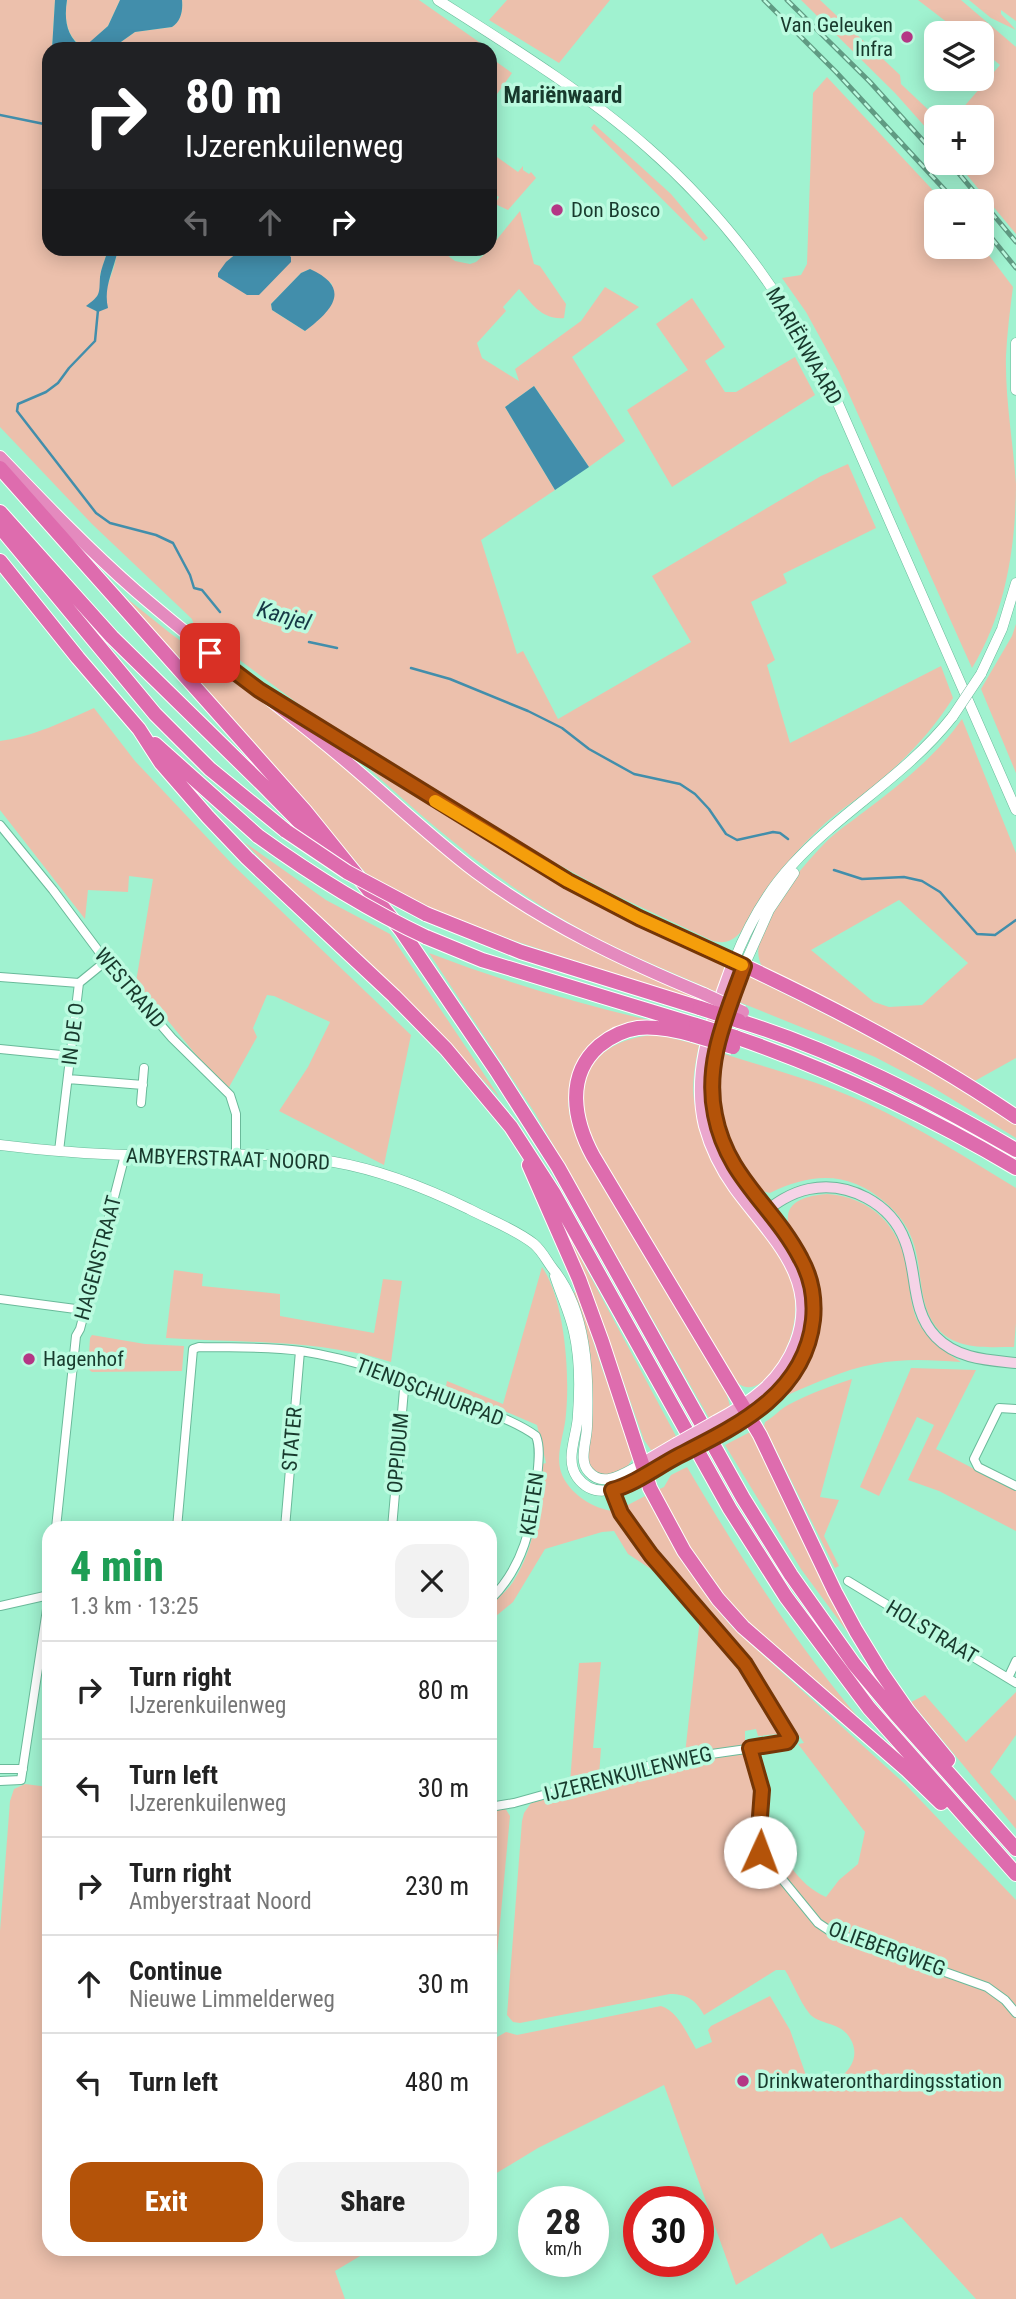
<!DOCTYPE html>
<meta charset="utf-8">
<style>
:root{--surface:#fff;--page:#f2f2f2;--text:#222;--muted:#767676;--line:#e0e0e0;--accent:#b45309}
body{margin:0;font-family:"Roboto Condensed",sans-serif;background:var(--page);color:var(--text);height:100vh;display:flex;flex-direction:column;font-size:26px;white-space:nowrap}
*{box-sizing:border-box;margin:0}
p{font-size:23px;color:var(--muted)}
.icon{flex:none;width:38px;height:38px;fill:none;stroke:currentColor;stroke-width:2;stroke-linecap:round;stroke-linejoin:round}
.map{position:relative;flex:1;overflow:hidden}
.panel{position:absolute;left:42px;top:1521px;width:455px;height:735px;display:flex;flex-direction:column;background:var(--surface);border-radius:21px;box-shadow:0 4px 18px #0003}
.panel>*{flex:none}
.hud{position:absolute;left:42px;top:42px;width:455px;height:214px;border-radius:21px;box-shadow:0 4px 18px #0003;background:#202124;color:#fff;overflow:hidden}
.controls{position:absolute;left:924px;top:21px;display:grid;gap:14px}
.controls a{display:grid;place-items:center;width:70px;height:70px;border-radius:14px;background:var(--surface);box-shadow:0 4px 18px #0003;font-size:35px}
.speed{position:absolute;left:518px;top:2186px;display:flex;gap:14px;font-size:35px;font-weight:700;text-align:center}
.speed>*{display:grid;place-content:center;width:91px;height:91px;border-radius:50%;background:var(--surface);box-shadow:0 4px 18px #0003;line-height:1}
.speed small{font-size:18px;font-weight:400}
.speed .limit{border:10px solid #d22;background:#fff;color:#111}
.pin{position:absolute;display:grid;place-items:center;width:60px;height:60px;color:#fff;margin:-30px;border-radius:14px;box-shadow:0 4px 10px #0006}
.me{position:absolute;width:77px;margin:-38px;rotate:2deg;stroke-linejoin:round;filter:drop-shadow(0 0 5px #0008)}
.turn{display:flex;align-items:center;gap:24px;height:147px;padding:0 28px;font-size:32px}
.turn .icon{width:91px;height:91px;stroke-width:2.5}
.turn b{display:block;font-size:49px;line-height:60px}
.lanes{display:flex;align-items:center;height:66px;padding:0 28px;background:#0003;justify-content:center;gap:35px;direction:ltr}
.lanes .off{opacity:.35}
.round{display:grid;place-items:center;flex:none;width:74px;height:74px;border-radius:21px;background:var(--page)}
.overview{display:flex;align-items:center;justify-content:space-between;height:119px;padding:0 28px}
h1{font-size:42px;font-weight:800;line-height:52px;color:#1e9e55}
.cta{display:flex;gap:14px;margin-top:auto;padding:14px 28px}
.cta a{flex:1;height:80px;border-radius:21px;background:var(--accent);color:#fff;font-size:28px;font-weight:800;line-height:80px;text-align:center}
.cta a+a{background:var(--page);color:var(--text)}
ul{padding:0;list-style:none}
li{display:flex;align-items:center;gap:21px;height:98px;padding:0 28px;border-top:2px solid var(--line)}
li div{flex:1}
li b{display:block;font-size:26px}
li em{font-style:normal}
.map>svg:first-child{display:block}
.green{fill:#ecc0ac;fill-rule:evenodd}
.water{fill:#428eab}
.lines{fill:none;stroke-linecap:round;stroke-linejoin:round}
.stream{stroke:#428eab;stroke-width:2.5}
.minor-casing{stroke:#6aba9a;stroke-width:10}
.tertiary-casing{stroke:#6aba9a;stroke-width:11}
.secondary-casing{stroke:#6aba9a;stroke-width:12}
.primary-casing{stroke:#fff;stroke-width:14}
.trunk-casing{stroke:#fff;stroke-width:14}
.motorway-casing{stroke:#fff;stroke-width:16}
.minor{stroke:#fff;stroke-width:8}
.tertiary{stroke:#fff;stroke-width:10}
.secondary{stroke:#f5d3e7;stroke-width:10}
.primary{stroke:#eba7ce;stroke-width:12}
.trunk{stroke:#e48abe;stroke-width:12}
.motorway{stroke:#de6cae;stroke-width:14}
.rail-casing{stroke:#609b83;stroke-width:5}
.rail{stroke:#bcfbe0;stroke-width:2.5;stroke-dasharray:8;stroke-linecap:butt}
.tertiary-bridge-casing{stroke:#6aba9a;stroke-width:11;stroke-linecap:butt}
.primary-bridge-casing{stroke:#fff;stroke-width:14;stroke-linecap:butt}
.trunk-bridge-casing{stroke:#fff;stroke-width:14;stroke-linecap:butt}
.motorway-bridge-casing{stroke:#fff;stroke-width:16;stroke-linecap:butt}
.tertiary-bridge{stroke:#fff;stroke-width:10}
.primary-bridge{stroke:#eba7ce;stroke-width:12}
.trunk-bridge{stroke:#e48abe;stroke-width:12}
.motorway-bridge{stroke:#de6cae;stroke-width:14}
.route-casing{stroke:#753606;stroke-width:18}
.route{stroke:#b45309;stroke-width:12}
.slow{stroke:#f59e0b;stroke-width:12}
.poi-dot{fill:#b43785;stroke:#bcfbe0;stroke-width:2.5}
.labels{text-anchor:middle;dominant-baseline:central;stroke-width:7;stroke-linejoin:round;paint-order:stroke}
.poi-label{font-size:21px;fill:#183a2d;stroke:#bcfbe0;text-anchor:start}
.street-label{font-size:21px;fill:#183a2d;stroke:#bcfbe0}
.neighbourhood-label{font-size:23px;font-weight:bold;fill:#183a2d;stroke:#bcfbe0}
.water-label{font-size:23px;font-style:italic;fill:#153845;stroke:#bcfbe0}
</style>
<div class="map">
<svg width="1016" height="2299" viewBox="0 0 1016 2299">
<rect width="100%" height="100%" fill="#a0f2d0"/>
<path class="green" d="M0,0H55L52,49H49V248L108,249L100,275L101,290L96,298L87,306L98,312L114,267L118,249H243L226,262L247,295L285,250L282,249H307L316,252L320,248L439,249L455,261L470,264L476,262L486,253L520,211L534,264L540,266L566,304L564,318C542,320 532,304 519,289L503,307L506,311L477,343L482,358L519,381L515,369L581,321L605,287L639,307L572,357L625,441L589,467L534,386L505,407L555,490L481,540L517,654L523,651L558,719L691,642L652,576L821,476L848,464L876,528L783,574L787,583L751,602L775,660L767,665L790,743L941,666L953,698C931,733 902,763 870,789C853,802 834,814 819,829C787,859 763,894 741,932C732,941 726,944 713,941L609,892L539,854L375,755L308,711L194,626L192,619L92,524L0,427ZM310,269L332,284L325,312L305,331L272,310L271,304L301,273Z
M67,0H120L108,26L84,48C66,37 64,19 67,0Z
M182,0H419L489,49H111L135,32L172,27C181,21 183,10 182,0Z
M507,0H610L559,63L489,20Z
M801,0H820L900,75L901,84L936,117V139L895,93Z
M918,0H961L1016,47V234L957,163H982V117H955L1000,65L982,50V33H961Z
M969,0H1016V21L1001,10V14L1016,30L991,18Z
M490,50L495,53L491,58L512,73L490,104Z
M827,77L943,201H936V247L982,246L1013,287C1010,310 1007,333 1006,356C1005,399 1013,441 1016,484C1016,546 1005,615 972,668L839,372L806,312L782,278L801,275L807,264L813,93Z
M594,124L671,194L708,238L704,241L591,128Z
M490,152L518,172L523,166V170L529,174L531,172L536,178L508,210L495,204L499,197L490,191Z
M692,298L725,347L705,361L725,392H736L795,357L815,395L672,487L627,410L688,370L656,324Z
M120,593L170,633L308,733L541,920L699,997L698,1001L515,941L435,910L371,879Z
M1016,624V773L981,689L1012,636Z
M94,708L135,761L233,865L411,1035L384,1165L279,1111L308,1067L330,1022L274,996L267,995L253,1028L257,1037L228,1089L211,1073L136,982L153,879L129,876L128,892L88,890L85,919L0,810V741C32,737 65,721 94,708Z
M962,719L1016,853V1058L973,1082L763,968C741,936 801,868 823,845C835,832 851,822 865,811C900,785 937,755 962,719ZM899,900L968,963L922,1005L889,1007L874,1002L811,950Z
M364,764L552,879L714,958L725,967L716,992C668,970 617,951 571,924C492,878 431,825 364,764Z
M244,842L326,900L390,934L500,1098L412,1005L292,891Z
M429,953C507,983 584,1005 665,1024L610,1034C601,1046 575,1077 571,1089C564,1107 573,1127 581,1143L725,1388L730,1406L709,1418L535,1113Z
M749,976C840,1021 931,1067 1016,1123V1138L932,1087L875,1057L739,1002Z
M652,1035L668,1037L699,1045C695,1064 690,1090 696,1109C701,1123 712,1138 719,1151C735,1179 750,1208 766,1235C774,1249 784,1262 790,1277C801,1308 794,1341 775,1368C765,1381 752,1395 736,1382C703,1327 670,1272 637,1216C619,1186 586,1143 583,1106C580,1061 611,1039 652,1035Z
M718,1052C767,1068 819,1081 866,1103C918,1127 967,1158 1016,1188V1323L1014,1347C990,1347 961,1350 942,1333C916,1310 924,1269 912,1239C907,1225 898,1214 887,1204C850,1171 813,1172 770,1193C757,1191 752,1182 745,1173C713,1130 717,1102 718,1052Z
M827,1194C871,1197 900,1226 907,1269C910,1286 910,1306 918,1322C928,1340 944,1351 961,1362C932,1360 903,1358 875,1364C842,1370 813,1384 783,1397C818,1362 829,1306 808,1260C802,1248 786,1231 788,1216C789,1199 813,1195 827,1194Z
M566,1231L677,1438L658,1449L651,1450L644,1440L620,1372L603,1337Z
M542,1267C565,1300 570,1375 566,1414C565,1433 555,1453 561,1472C568,1493 594,1510 615,1511L623,1527L663,1577L628,1554L614,1531L602,1532L545,1549L513,1602L490,1621V1606C498,1598 507,1591 513,1582C536,1546 539,1505 542,1464L546,1463L537,1425L446,1386L447,1381L503,1404Z
M174,1270L203,1274L202,1286L280,1294V1316L374,1333L383,1279L402,1281L391,1362C317,1339 242,1343 166,1338Z
M577,1291L602,1369L632,1448L633,1458L627,1467L610,1475L598,1474L589,1466L572,1294Z
M92,1335L145,1344L184,1346L182,1371L92,1372L88,1369L90,1338Z
M911,1368L976,1370L936,1449L1016,1491V1531L939,1491L908,1480L934,1425L917,1417L879,1496L860,1487Z
M852,1379L820,1497L839,1500L824,1536L839,1566L835,1568L764,1426L765,1422C774,1417 780,1409 788,1405C809,1394 830,1386 852,1379Z
M752,1431L874,1668L801,1569L725,1445Z
M687,1467C744,1563 800,1652 875,1737L751,1627L715,1587L655,1491L664,1487L671,1475Z
M645,1496C672,1542 698,1588 733,1628L905,1784L1016,1900V2299H976L901,2217L831,2249L822,2233L736,2285L664,2085L538,2148L490,2177V2041L506,2032L517,2035L661,2006C678,2011 687,2034 696,2049L712,2042L708,2030L711,2026L770,1996L790,2030L807,2078L815,2085C843,2085 867,2058 847,2034C837,2022 817,2024 809,2013C799,2000 793,1983 785,1970H776L704,2015C696,2000 687,1994 670,1994L520,2023L513,2022L507,2015L522,1821L524,1813L531,1803L655,1768L745,1753L748,1754L761,1786L756,1831C761,1833 767,1835 771,1839C782,1846 785,1857 791,1867C800,1880 812,1891 826,1897L839,1880L858,1864L865,1832L798,1744L804,1743L749,1662L644,1540L626,1512V1506Z
M700,1618C734,1653 765,1691 783,1736L781,1738L778,1734L758,1736L756,1729L745,1731V1746L685,1754Z
M601,1662L593,1748H601L599,1776L570,1783L579,1663Z
M1016,1692V1735L990,1772L1016,1801V1829L911,1702L925,1695L966,1742Z
M25,1784L49,1787V2249H372L335,2271L345,2299H0V1931L10,1801L14,1789Z
M505,1808L510,1816L492,2009L493,2031L490,2036V1809Z"/>
<path class="water" d="M55,0H67C64,19 66,37 83,48L108,26L120,0H182C183,11 181,21 172,27L135,32L111,49H52Z
M243,248L282,249L291,257V262L259,295H247L218,277V273L226,262Z
M108,249H118C114,270 103,287 108,308L98,312L86,306C101,295 99,294 100,277C101,268 106,258 108,249Z
M310,269C352,288 333,310 305,331L272,310L271,304L301,273Z
M534,386L589,467L555,490L505,407Z"/>
<g class="lines">
<path class="stream" d="M0,115L49,125
M98,310L95,341L69,368L58,383L46,392L18,404L17,411L96,513L110,523L156,535L173,543L190,575L194,588L202,590L220,612
M309,642L337,648
M411,668L450,679L528,711L562,728L589,749L634,774L680,784L695,794L709,809L726,834L737,840L773,832L780,833L788,839
M834,870L862,879L904,877L922,881L940,892L977,934L995,935L1016,920"/>
<g class="minor-casing">
<path id="minor" d="M0,825L53,890L106,961L172,1038L230,1095L236,1114V1155
M0,977L79,983
M0,1049L71,1056
M68,1079L143,1085
M141,1103L144,1068
M59,1151L79,983L106,961
M0,1299L83,1310
M1016,1409L999,1408L974,1459L978,1467L1016,1486
M56,1528L76,1336L80,1329L125,1155
M177,1528L193,1349L199,1347C233,1348 268,1346 301,1351C359,1360 414,1380 468,1404C490,1413 517,1422 536,1436C541,1448 538,1466 537,1479C532,1526 524,1566 490,1600
M285,1528L300,1351
M392,1528L405,1378
M848,1581L1016,1683
M0,1606L49,1595
M1008,1678L1016,1661
M750,1748L762,1790L760,1852L818,1923L830,1931L987,1987L1005,2000L1016,2013
M0,1769H23
M0,1781L21,1780L49,1596
M490,1807L514,1803L669,1760L775,1745L790,1740C787,1725 776,1711 768,1698C734,1642 683,1599 645,1547C630,1526 618,1510 611,1486"/>
</g>
<g class="tertiary-casing">
<path id="tertiary" d="M438,0C510,46 583,91 647,147C725,215 787,300 833,392L1016,810
M1016,343V390
M981,674L1002,629L1016,583
M734,961C748,926 766,893 792,865C841,811 907,775 953,716
M744,966L769,910L794,873
M0,1145C42,1150 85,1154 127,1155C195,1156 266,1150 334,1162C381,1170 426,1188 469,1209C490,1220 515,1229 534,1244C543,1252 546,1260 553,1269C587,1311 589,1375 587,1426C587,1441 578,1461 589,1472C604,1489 626,1472 642,1464
M555,1276C561,1295 570,1313 574,1332C580,1358 580,1387 578,1414C578,1434 564,1459 577,1477C596,1503 624,1486 645,1474"/>
</g>
<g class="secondary-casing">
<path id="secondary" d="M762,1214C776,1203 790,1193 809,1189C848,1181 891,1203 905,1241C918,1273 910,1310 936,1337C957,1359 988,1360 1016,1363"/>
</g>
<g class="primary-casing">
<path id="primary" d="M727,1016L744,966
M715,1422C751,1403 781,1382 796,1343C821,1278 769,1235 735,1188C722,1170 711,1148 705,1126C691,1068 715,1015 734,961
M721,1433C739,1422 759,1413 774,1398C823,1351 824,1288 786,1234C767,1207 741,1184 726,1153C709,1114 708,1074 721,1034
M642,1464L676,1444
M645,1474L682,1454"/>
</g>
<g class="trunk-casing">
<path id="trunk" d="M0,457C44,503 88,549 136,591C195,642 257,689 318,738C372,781 421,830 476,872C546,924 624,961 704,994
M307,720L568,882L639,918L734,961"/>
</g>
<g class="motorway-casing">
<path id="motorway" d="M0,468L305,811L401,930L496,1070L558,1167L743,1498L791,1575L854,1664L895,1713L1016,1849
M0,512L112,637L264,786L322,845
M0,527L155,714L210,769L286,831
M0,561L78,658L139,729L161,763L208,817L247,858L394,996L446,1049L511,1127L553,1192L730,1509L786,1597L869,1708L1016,1874
M155,744L258,836
M426,914L521,952L700,1008
M426,937L482,960L696,1025
M734,961C831,1006 928,1057 1016,1117
M739,1021C837,1051 928,1099 1016,1150
M693,1035C675,1030 657,1026 638,1028C624,1030 610,1037 599,1046C565,1076 574,1121 593,1156L760,1435L835,1592L856,1631L881,1672L908,1711L948,1760
M735,1037C834,1071 926,1115 1016,1168
M529,1165L579,1279L602,1342L650,1488L684,1551L718,1599L743,1627L907,1770L941,1803"/>
</g>
<use href="#minor" class="minor"/>
<use href="#tertiary" class="tertiary"/>
<use href="#secondary" class="secondary"/>
<use href="#primary" class="primary"/>
<use href="#trunk" class="trunk"/>
<use href="#motorway" class="motorway"/>
<g class="rail-casing">
<path id="rail" d="M764,0L836,72L955,201
M787,0L870,82L936,155
M950,163L1016,242
M982,226L1016,268"/>
</g>
<use href="#rail" class="rail"/>
<g class="tertiary-bridge-casing">
<path id="tertiary-bridge" d="M953,716L981,674"/>
</g>
<g class="primary-bridge-casing">
<path id="primary-bridge" d="M676,1444L715,1422
M682,1454L721,1433"/>
</g>
<g class="trunk-bridge-casing">
<path id="trunk-bridge" d="M704,994L743,1012"/>
</g>
<g class="motorway-bridge-casing">
<path id="motorway-bridge" d="M286,831L347,872L426,914
M258,836C312,875 366,909 426,937
M700,1008L739,1021
M696,1025L735,1037
M693,1035L733,1047"/>
</g>
<use href="#tertiary-bridge" class="tertiary-bridge"/>
<use href="#primary-bridge" class="primary-bridge"/>
<use href="#trunk-bridge" class="trunk-bridge"/>
<use href="#motorway-bridge" class="motorway-bridge"/>
</g>
<g class="lines">
<g class="route-casing">
<path id="route" d="M210,653L259,690L568,881L639,918L744,966C727,1014 704,1063 715,1115C727,1178 773,1205 801,1259C811,1277 815,1299 813,1320C805,1394 737,1426 678,1456C657,1467 635,1484 612,1490L621,1513L651,1555L745,1664L790,1738L787,1742L750,1748L762,1790L758,1843L760,1852"/>
</g>
<use href="#route" class="route"/>
<path class="slow" d="M435,801L568,881L639,918L742,965"/>
</g>
<g class="poi-dot">
<circle cx="907" cy="37" r="7"/>
<circle cx="557" cy="210" r="7"/>
<circle cx="29" cy="1359" r="7"/>
<circle cx="743" cy="2081" r="7"/>
</g>
<g class="labels">
<g class="poi-label">
<text x="893" y="25" text-anchor="end">Van Geleuken<tspan x="893" dy="24">Infra</tspan></text>
<text x="571" y="210">Don Bosco</text>
<text x="43" y="1359">Hagenhof</text>
<text x="757" y="2081">Drinkwateronthardingsstation</text>
</g>
<g class="street-label">
<text transform="translate(804 346) rotate(60)">MARIËNWAARD</text>
<text transform="translate(130 988) rotate(50)">WESTRAND</text>
<text transform="translate(73 1034) rotate(-83)">IN DE O</text>
<text transform="translate(228 1159) rotate(2)">AMBYERSTRAAT NOORD</text>
<text transform="translate(98 1258) rotate(-75)">HAGENSTRAAT</text>
<text transform="translate(430 1392) rotate(21)">TIENDSCHUURPAD</text>
<text transform="translate(292 1439) rotate(-85)">STATER</text>
<text transform="translate(398 1453) rotate(-85)">OPPIDUM</text>
<text transform="translate(532 1504) rotate(-81)">KELTEN</text>
<text transform="translate(932 1632) rotate(31)">HOLSTRAAT</text>
<text transform="translate(628 1774) rotate(-14)">IJZERENKUILENWEG</text>
<text transform="translate(887 1949) rotate(20)">OLIEBERGWEG</text>
</g>
<g class="neighbourhood-label">
<text x="563" y="95">Mariënwaard</text>
</g>
<g class="water-label">
<text transform="translate(284 616) rotate(16)">Kanjel</text>
</g>
</g>
</svg>
<div class="controls">
<a><svg class="icon" aria-label="layers" viewBox="0 0 24 24"><path d="M12 4l9 5-9 5-9-5zM3 14l9 5 9-5"/></svg></a>
<a>+</a>
<a>−</a>
</div>
<div class="speed"><div>28<small>km/h</small></div><div class="limit">30</div></div>
<div class="pin" style="left:210px;top:653px;background:#d93025"><svg class="icon" aria-label="arrive" viewBox="0 0 24 24"><path d="M6 21V4h12l-3 4 3 4H6"/></svg></div>
<svg class="me" style="left:760px;top:1852px" viewBox="-20 -20 40 40"><circle r="19" fill="#fff"/><path d="M0-13L10 11 0 6-10 11z" fill="#b45309"/></svg>
<div class="hud">
<div class="turn"><svg class="icon" aria-label="right" viewBox="0 0 24 24"><path d="M7 20v-9h11M14 6l5 5-5 5"/></svg><div><b>80 m</b>IJzerenkuilenweg</div></div>
<div class="lanes"><svg class="icon off" aria-label="left" viewBox="0 0 24 24"><path d="M17 20v-9H6M10 6l-5 5 5 5"/></svg><svg class="icon off" aria-label="ahead" viewBox="0 0 24 24"><path d="M12 20V5M6 11l6-6 6 6"/></svg><svg class="icon" aria-label="right" viewBox="0 0 24 24"><path d="M7 20v-9h11M14 6l5 5-5 5"/></svg></div>
</div>
<section class="panel">
<div class="overview"><div><h1>4 min</h1><p>1.3 km · 13:25</p></div><a class="round"><svg class="icon" aria-label="close" viewBox="0 0 24 24"><path d="M6 6l12 12M18 6L6 18"/></svg></a></div>
<ul>
<li><svg class="icon" aria-label="right" viewBox="0 0 24 24"><path d="M7 20v-9h11M14 6l5 5-5 5"/></svg><div><b>Turn right</b><p>IJzerenkuilenweg</p></div><em>80 m</em></li>
<li><svg class="icon" aria-label="left" viewBox="0 0 24 24"><path d="M17 20v-9H6M10 6l-5 5 5 5"/></svg><div><b>Turn left</b><p>IJzerenkuilenweg</p></div><em>30 m</em></li>
<li><svg class="icon" aria-label="right" viewBox="0 0 24 24"><path d="M7 20v-9h11M14 6l5 5-5 5"/></svg><div><b>Turn right</b><p>Ambyerstraat Noord</p></div><em>230 m</em></li>
<li><svg class="icon" aria-label="ahead" viewBox="0 0 24 24"><path d="M12 20V5M6 11l6-6 6 6"/></svg><div><b>Continue</b><p>Nieuwe Limmelderweg</p></div><em>30 m</em></li>
<li><svg class="icon" aria-label="left" viewBox="0 0 24 24"><path d="M17 20v-9H6M10 6l-5 5 5 5"/></svg><div><b>Turn left</b></div><em>480 m</em></li>
</ul>
<div class="cta"><a>Exit</a><a>Share</a></div>
</section>
</div>
